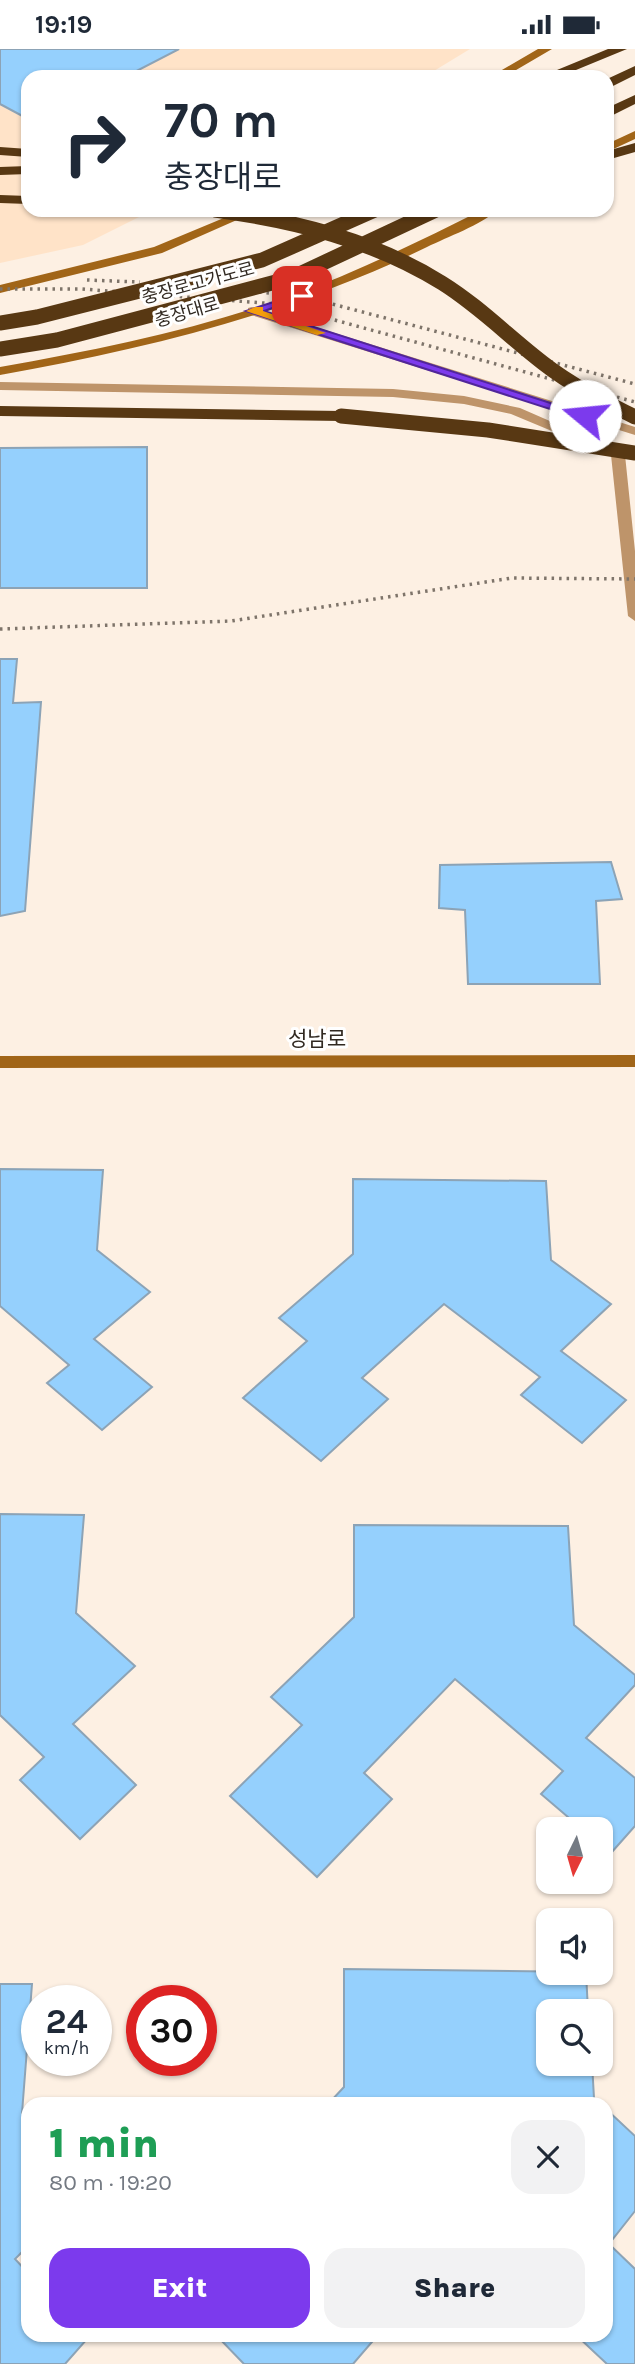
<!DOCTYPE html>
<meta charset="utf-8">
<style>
:root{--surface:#fff;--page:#f2f2f3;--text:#1f2937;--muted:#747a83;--accent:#7c3aed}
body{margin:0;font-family:Karla,"Noto Sans KR",sans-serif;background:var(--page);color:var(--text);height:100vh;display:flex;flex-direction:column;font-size:26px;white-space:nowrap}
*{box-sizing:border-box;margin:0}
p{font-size:23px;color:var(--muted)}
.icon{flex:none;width:38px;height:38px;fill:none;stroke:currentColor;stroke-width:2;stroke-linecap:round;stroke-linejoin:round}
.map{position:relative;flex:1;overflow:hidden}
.drawer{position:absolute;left:21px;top:2048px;width:592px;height:245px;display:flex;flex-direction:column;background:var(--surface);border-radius:21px;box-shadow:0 2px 5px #0004}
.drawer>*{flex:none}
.banner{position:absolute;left:21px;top:21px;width:593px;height:147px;border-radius:21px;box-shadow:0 2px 5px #0004;background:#fff;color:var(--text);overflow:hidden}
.needle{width:46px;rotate:185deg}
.tools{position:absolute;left:536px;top:1768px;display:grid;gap:14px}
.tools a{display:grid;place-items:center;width:77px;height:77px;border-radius:14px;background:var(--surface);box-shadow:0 2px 5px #0004;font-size:35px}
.speed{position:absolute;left:21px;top:1936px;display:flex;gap:14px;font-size:35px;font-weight:700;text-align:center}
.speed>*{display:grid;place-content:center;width:91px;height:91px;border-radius:50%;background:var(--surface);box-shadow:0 2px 5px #0004;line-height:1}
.speed small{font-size:18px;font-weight:400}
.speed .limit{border:10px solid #d22;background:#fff;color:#111}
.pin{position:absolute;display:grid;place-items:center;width:60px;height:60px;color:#fff;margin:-30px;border-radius:14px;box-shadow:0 4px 10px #0006}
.me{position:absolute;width:77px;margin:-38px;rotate:287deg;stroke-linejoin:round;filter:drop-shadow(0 0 5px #0008)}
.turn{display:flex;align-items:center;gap:24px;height:147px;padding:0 28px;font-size:32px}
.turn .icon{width:91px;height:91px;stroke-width:2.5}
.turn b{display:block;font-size:49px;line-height:60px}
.round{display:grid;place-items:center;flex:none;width:74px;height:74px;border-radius:21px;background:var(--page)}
.head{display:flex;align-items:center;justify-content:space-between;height:119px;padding:0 28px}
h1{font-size:42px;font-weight:800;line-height:52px;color:#1e9e55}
.cta{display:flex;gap:14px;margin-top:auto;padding:14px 28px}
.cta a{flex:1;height:80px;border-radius:21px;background:var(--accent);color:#fff;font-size:28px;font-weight:800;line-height:80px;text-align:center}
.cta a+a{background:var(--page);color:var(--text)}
.status{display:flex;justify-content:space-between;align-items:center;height:49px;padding:0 35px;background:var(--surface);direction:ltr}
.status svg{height:19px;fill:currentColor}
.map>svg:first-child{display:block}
.built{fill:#ffe3c8}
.building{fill:#95d0fd;stroke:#8ca3b6;stroke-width:2}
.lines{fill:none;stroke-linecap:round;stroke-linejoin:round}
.street{fill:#be946a;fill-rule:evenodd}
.secondary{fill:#a16518;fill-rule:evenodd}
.highway{fill:#583813;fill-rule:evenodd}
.rail{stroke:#7e746a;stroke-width:3.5;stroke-dasharray:2.5 5;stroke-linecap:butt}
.highway-bridge{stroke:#583813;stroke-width:15}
.route{fill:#7c3aed;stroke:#51269a;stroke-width:2}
.slow{fill:#f59e0b}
.labels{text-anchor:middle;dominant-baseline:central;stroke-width:6;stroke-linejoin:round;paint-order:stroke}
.far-street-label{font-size:18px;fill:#312921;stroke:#fff}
.street-label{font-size:21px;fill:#312921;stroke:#fff}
</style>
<div class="status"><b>19:19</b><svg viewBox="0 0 49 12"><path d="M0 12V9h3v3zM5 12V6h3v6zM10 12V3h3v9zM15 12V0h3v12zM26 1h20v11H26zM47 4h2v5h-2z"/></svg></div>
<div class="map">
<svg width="635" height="2315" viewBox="0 0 635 2315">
<rect width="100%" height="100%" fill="#fdf0e3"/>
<path class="built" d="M0,0H470L424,28H28V161H153L83,196L0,214Z"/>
<path class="building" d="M0,0H179L125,28H28V70L0,55Z
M147,398V539H0V399Z
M0,610H17L13,654L41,653L25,862L0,867Z
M611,813L622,850L596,852L600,935H468L465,861L439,859L440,816Z
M0,1120L103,1121L97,1201L150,1243L94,1290L152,1338L102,1381L47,1334L69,1316L0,1257Z
M353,1130L546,1132L551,1211L611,1255L561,1302L626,1351L582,1394L521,1346L540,1328L444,1255L362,1329L388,1350L321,1412L243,1349L307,1292L279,1269L353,1205Z
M0,1465L84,1466L76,1564L135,1617L73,1675L136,1736L80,1790L20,1731L44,1708L0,1666Z
M354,1476L568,1477L574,1576L635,1626V1636L586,1689L635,1729V1777L611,1804L600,1795V1780H582L541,1745L563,1722L455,1630L364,1724L392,1750L317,1828L230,1747L302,1676L271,1648L354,1568Z
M344,1920L586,1923L588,1962H548V2014H592L594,2049L600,2054H329L344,2038Z
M0,1935H32L22,2064L28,2070V2197L15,2210L28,2224V2286H84L88,2289L65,2315H0Z
M606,2060L635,2087V2162L609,2195L635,2220V2315H607L576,2286H606Z
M216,2286H378L353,2315H244Z"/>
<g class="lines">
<path class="street" d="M252,258L635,378V386L248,265V259Z
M0,333L393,340L464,347L520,359L607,397L605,400H595L511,365L464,355L393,348L0,341Z
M618,402L625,406L635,502V572L628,567L611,406Z"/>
<path class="secondary" d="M538,0H552L504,28H490Z
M635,82V90L607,103V95Z
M243,161L257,162L162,204L0,244V236L154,198Z
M482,161H497C481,176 447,188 427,198C292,264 147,300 0,326V318C97,301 195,281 288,248C355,224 418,193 482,161Z
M635,1006V1018L0,1019V1007Z"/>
<path class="highway" d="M608,0H627L559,28H540Z
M635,17V26L607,40V30Z
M635,46V55L607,69V59Z
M635,94V103L607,111V102Z
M0,98L28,100V108L0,106Z
M28,117V125L0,126V118Z
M0,146L28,147V155L0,154Z
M0,357L341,362L349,367L341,372L0,367Z"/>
<path class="rail" d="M87,231L140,233
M0,240H82L276,255L635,353
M259,243L302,247L635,335
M0,580L231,572L512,529L635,530"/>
<path class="highway-bridge" d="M215,161C295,172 373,191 442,234C479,257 509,288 543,314C571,336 603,352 635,368
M0,274L37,268L262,211L375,161
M0,300L57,291L291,229L436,161
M341,367L488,381L635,404"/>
</g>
<path class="route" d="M298,245L307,247L264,262L591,367L581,370L246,262Z"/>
<path class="slow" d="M255,258H263V262L326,284L317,286L246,262Z"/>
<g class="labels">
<g class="far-street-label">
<text transform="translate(198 234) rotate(-15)">충장로고가도로</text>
<text transform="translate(187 263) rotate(-16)">충장대로</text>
</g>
<g class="street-label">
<text x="317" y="990">성남로</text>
</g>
</g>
</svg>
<div class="tools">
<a><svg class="needle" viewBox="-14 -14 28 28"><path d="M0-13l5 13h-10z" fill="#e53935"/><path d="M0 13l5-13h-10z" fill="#747a83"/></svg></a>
<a><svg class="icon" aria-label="sound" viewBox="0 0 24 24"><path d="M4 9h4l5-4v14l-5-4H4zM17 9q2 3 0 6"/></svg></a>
<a><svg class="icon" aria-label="search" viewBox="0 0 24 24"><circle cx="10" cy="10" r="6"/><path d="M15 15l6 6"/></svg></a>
</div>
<div class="speed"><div>24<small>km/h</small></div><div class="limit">30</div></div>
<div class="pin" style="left:302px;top:247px;background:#d93025"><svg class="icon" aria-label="arrive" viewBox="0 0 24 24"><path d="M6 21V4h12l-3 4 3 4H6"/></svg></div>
<svg class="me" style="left:585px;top:367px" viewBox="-20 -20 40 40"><circle r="19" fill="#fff"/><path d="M0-13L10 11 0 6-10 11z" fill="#7c3aed"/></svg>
<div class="banner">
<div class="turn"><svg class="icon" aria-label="right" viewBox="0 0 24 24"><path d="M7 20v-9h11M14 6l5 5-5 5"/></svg><div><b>70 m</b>충장대로</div></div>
</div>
<section class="drawer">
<div class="head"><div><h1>1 min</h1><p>80 m · 19:20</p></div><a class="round"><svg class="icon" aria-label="close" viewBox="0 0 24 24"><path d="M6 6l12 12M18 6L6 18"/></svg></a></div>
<div class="cta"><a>Exit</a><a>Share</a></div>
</section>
</div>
